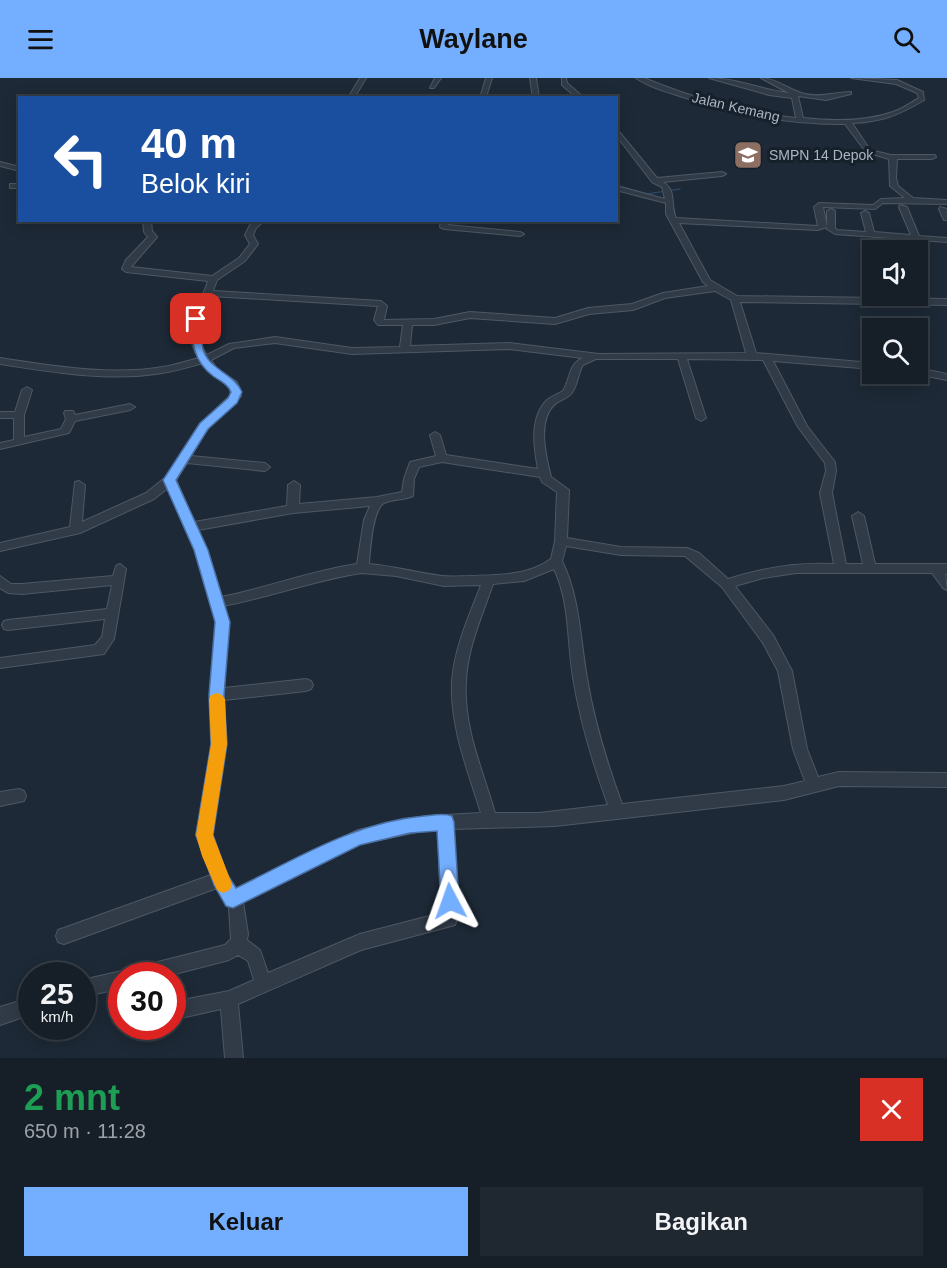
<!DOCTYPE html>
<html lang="id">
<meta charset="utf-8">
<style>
:root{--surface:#161f28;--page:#1f2730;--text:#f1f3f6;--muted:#9ea2a8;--line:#353d45;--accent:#74afff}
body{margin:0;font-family:Arial,sans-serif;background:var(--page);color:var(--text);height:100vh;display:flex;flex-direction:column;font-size:22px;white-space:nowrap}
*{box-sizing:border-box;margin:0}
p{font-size:20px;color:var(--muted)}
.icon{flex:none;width:33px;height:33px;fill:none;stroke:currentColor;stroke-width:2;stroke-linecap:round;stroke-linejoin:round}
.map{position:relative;height:980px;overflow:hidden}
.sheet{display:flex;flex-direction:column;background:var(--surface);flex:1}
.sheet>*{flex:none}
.top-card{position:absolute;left:18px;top:18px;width:600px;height:126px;border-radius:0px;box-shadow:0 3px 15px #0003,0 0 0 2px var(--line);background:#1a4fa0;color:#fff;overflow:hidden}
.controls{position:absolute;left:862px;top:162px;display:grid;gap:12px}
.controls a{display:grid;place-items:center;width:66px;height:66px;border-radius:0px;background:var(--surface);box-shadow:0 3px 15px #0003,0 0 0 2px var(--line);font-size:30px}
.speed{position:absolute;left:18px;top:884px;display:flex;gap:12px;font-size:30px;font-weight:700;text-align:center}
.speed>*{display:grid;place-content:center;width:78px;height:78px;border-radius:50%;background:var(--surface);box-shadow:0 3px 15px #0003,0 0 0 2px var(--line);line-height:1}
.speed small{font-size:15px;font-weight:400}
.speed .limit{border:9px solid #d22;background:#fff;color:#111}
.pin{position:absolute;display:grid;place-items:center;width:51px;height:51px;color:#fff;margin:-26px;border-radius:12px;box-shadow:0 3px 9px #0006}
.me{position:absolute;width:66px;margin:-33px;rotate:356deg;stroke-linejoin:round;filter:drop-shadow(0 0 4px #0008)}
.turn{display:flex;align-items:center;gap:21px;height:126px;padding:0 24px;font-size:27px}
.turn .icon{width:78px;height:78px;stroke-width:2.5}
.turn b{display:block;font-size:42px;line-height:51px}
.round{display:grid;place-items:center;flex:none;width:63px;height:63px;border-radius:0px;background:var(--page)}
.head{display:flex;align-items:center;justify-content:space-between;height:102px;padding:0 24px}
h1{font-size:36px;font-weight:700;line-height:45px;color:#1e9e55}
.button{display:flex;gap:12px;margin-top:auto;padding:12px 24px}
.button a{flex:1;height:69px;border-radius:0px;background:var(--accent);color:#111;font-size:24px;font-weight:700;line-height:69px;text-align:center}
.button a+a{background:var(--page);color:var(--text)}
header{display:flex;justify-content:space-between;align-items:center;height:78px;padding:0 24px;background:var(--accent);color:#111;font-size:27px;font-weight:700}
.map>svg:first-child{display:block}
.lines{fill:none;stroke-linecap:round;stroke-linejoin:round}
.stream{stroke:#2d435d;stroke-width:1.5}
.minor-casing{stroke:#4e5865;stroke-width:2}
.minor{fill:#303b47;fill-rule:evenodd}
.route{fill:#74afff;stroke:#4b72a6;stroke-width:1.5}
.slow{fill:#f59e0b}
.labels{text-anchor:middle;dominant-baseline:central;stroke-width:6;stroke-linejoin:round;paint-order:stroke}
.far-street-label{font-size:14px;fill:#aab5c4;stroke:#16202b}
.far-poi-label{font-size:14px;fill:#aab5c4;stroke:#16202b;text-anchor:start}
</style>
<header><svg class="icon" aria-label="menu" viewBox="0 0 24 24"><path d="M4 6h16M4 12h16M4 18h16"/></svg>Waylane<svg class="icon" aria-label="search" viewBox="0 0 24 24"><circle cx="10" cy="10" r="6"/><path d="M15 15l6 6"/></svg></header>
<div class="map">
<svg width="947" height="980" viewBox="0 0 947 980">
<rect width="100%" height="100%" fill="#1d2936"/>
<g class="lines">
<path class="stream" d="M616,107L647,116L680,111"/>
<g class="minor-casing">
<path id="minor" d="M360,0H366L354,20H348Z
M435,0H441L434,10H430Z
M486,0H492L486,19L480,20Z
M530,0H536L539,20H533Z
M562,0H566L567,5L584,20H577L562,7Z
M636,0H644C693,20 744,35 796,40L792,20L769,17L709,0C736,0 762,12 789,15L761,0C776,0 790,13 805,16C821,20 835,14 851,14V16L826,22L798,18L803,40C832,43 865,44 893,34C902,31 911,25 919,20L917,15L896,6L851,0L897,2L923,14L924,22C899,37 881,44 852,45L870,72L891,77H935L936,79L932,81H897L896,100L898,108L913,120L947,122V126L883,125L875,131L823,129L827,149L818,152L679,145L710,202L737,218L947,221V227L740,224L756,275L873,285V291L773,283L807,348L835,384L836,393L832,415L846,486H863L852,438L858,434L864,438L875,486H947V496H945L947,512L943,510L932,495H796L763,500L735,508L773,557L792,593L807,671L818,699L839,694L947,695V709L839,708L784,722L555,748L453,751L457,841L455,847L361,872L238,926L243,980H225L221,931L172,942V924L229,913L254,902L248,883L238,877L229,882L171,897H130L132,891L138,889L225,867L231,861L229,830L217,810L64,866L58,864L56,858L58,852L64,850L211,797L196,757L212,666L210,617L216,544L195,472L168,410L154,421L80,455L0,473V465L70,449L75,404L79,403L85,407L82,444L146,415L166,399L200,346L231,317L229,307L211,295L203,285C189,289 176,293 162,295C109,304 52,294 0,286V280C53,288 110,298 163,289C175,287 187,283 199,280C180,255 200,228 208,203L126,194L122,191L126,182L148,159L144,154L143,142H151L152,153L157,159L131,189L212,198L239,180L250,166L245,157L250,147L256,142H265L256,150L253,157L258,166L245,183L217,202L213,213L381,223L387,228L384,242L434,241L470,234L555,240L588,230L632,226L663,215L708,208L703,204L666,136V125L616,112V108L665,121L662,109L652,104L616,57V50L657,100L722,94L726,96L722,98L663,104C677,112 670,127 676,140L818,148L814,129L819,125L873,127L881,121L905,120L890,108L889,81L866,74L845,46C790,47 735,36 683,19C667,14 649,9 636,0ZM715,213L731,222L746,275L599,276L509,265L410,268L412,247H434L470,240L555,246L589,236L633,232L665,220ZM211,218L378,228L374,242L378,247H403L400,269L352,270L275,259L229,266L207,277C192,258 203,236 211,218ZM275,265L352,276L509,271L583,280C568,286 571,300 563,313C558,316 552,318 547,322C529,340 534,370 538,391L446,377L440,357L435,354L430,357L436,378L410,384L404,401L402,414L377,419L299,426L300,407L294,403L288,407L287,428L194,444L176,402L187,385L265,393L270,389L265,385L191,378L208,350L241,318L237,304L217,291L211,282L234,270ZM596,281H678L696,340L701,343L706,340L687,281L763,282L798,349L825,385L826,393L820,415L834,486C793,485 768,489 728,501L699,475L687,470L621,469L567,460L569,412L551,399C546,379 537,343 554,327C560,321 569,321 573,313C578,305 578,295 583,287ZM442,384L540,399L542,404L557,414L555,463L551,481C527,498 499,497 470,498C461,498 451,499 442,498C417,495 394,488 369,486C370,473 372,432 384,425C393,421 404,422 413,418L414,401L419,389ZM370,428L364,442L357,486C310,493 267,510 221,519L207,472L198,452L293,435ZM566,468L621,477L685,478L722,509L763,565L778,593L793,671L805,703L784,708L622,726C607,685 594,643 587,600C580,560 580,520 562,483ZM554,491C570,524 567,563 573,599C580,643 593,686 608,727L539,735H495C483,693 463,649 466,604C467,571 482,538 493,506L524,503ZM362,495L396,498L444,508L481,507C469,538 454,571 452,604C450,649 468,693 481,735L427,738L358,752L236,811L226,797L212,757L226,666L224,622L306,613L311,611L313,607L311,603L306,601L224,610L228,544L223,528C270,519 315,502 362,495ZM427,752H438L441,835L360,856L268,895L260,872L247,862L248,856L243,824L360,766Z
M0,84L20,89V93L0,88Z
M10,106H20V110H10Z
M900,127L907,129L919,158L947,160V164L835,156L827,151V133L831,131L835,133V150L837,152L866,154L861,135L865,133L869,135L874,154L911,157L899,129Z
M940,129L947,131V142H944L939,131Z
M441,142H449L448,147L520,154L524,156L520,158L444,151L440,149Z
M918,290L947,296V302L916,296H918Z
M27,309L32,312L24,337V359L61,351L66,341L64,335L65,333H73L75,337L130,326L135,329L130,332L75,343L69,355L0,371V365L14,362V340H0V334H15L22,312Z
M120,486L126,491L114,561L104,576L0,590V580L95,567L102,559L105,541L8,552L4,551L2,547L4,543L8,542L107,531L112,507L22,516L8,515L0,510V498L11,506H22L113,498L116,488Z
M19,711L24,713L26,718L24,723L0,728V714Z
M122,893L129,897H122V910L82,919V902Z
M32,919V936L0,947V929Z"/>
</g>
<use href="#minor" class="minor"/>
</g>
<path class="route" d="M196,238L202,241C202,251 201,262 203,271C208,291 235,296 242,314L237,325L208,351L176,402L208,472L230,544L224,617L227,666L213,757L227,796L236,810C298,780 355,744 424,738C434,737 443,735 452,738L454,744L459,823L456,829L450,832L443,829L441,823L437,753L410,755L360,767L233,830L226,828L214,807L196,757L211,666L209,617L215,544L194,472L163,402L200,345L228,320L231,314C228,306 220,303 213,298C193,283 192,264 191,241Z"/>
<path class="slow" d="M217,615L222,617L225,621L227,666L213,757L232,806L230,812L223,815L217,812L202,778L196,757L211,666L209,621L211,617Z"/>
<defs>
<g id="school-square" transform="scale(1.5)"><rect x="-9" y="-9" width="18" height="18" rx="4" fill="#8d6e63" stroke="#16202b"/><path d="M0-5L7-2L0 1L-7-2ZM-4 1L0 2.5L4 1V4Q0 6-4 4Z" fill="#fff"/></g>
</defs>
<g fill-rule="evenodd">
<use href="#school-square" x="748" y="77"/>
</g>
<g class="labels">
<g class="far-street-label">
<text transform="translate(736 29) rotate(13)">Jalan Kemang</text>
</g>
<g class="far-poi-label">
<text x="769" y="77">SMPN 14 Depok</text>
</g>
</g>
</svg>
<div class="controls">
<a><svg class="icon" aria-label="sound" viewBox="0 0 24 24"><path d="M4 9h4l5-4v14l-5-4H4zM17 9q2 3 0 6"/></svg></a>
<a><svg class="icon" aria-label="search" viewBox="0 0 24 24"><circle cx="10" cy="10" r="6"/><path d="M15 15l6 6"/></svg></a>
</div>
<div class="speed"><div>25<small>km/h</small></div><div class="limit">30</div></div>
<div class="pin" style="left:196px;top:241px;background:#d93025"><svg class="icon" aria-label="arrive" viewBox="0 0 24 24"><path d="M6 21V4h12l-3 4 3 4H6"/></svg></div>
<svg class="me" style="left:450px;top:823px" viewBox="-20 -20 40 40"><path d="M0-17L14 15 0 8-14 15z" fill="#74afff" stroke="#fff" stroke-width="4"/></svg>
<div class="top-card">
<div class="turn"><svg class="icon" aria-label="left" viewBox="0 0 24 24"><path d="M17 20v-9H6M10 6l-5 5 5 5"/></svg><div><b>40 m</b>Belok kiri</div></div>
</div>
</div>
<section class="sheet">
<div class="head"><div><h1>2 mnt</h1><p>650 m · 11:28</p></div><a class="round" style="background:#d93025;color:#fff"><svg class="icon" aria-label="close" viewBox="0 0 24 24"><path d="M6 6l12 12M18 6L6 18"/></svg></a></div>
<div class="button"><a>Keluar</a><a>Bagikan</a></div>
</section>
